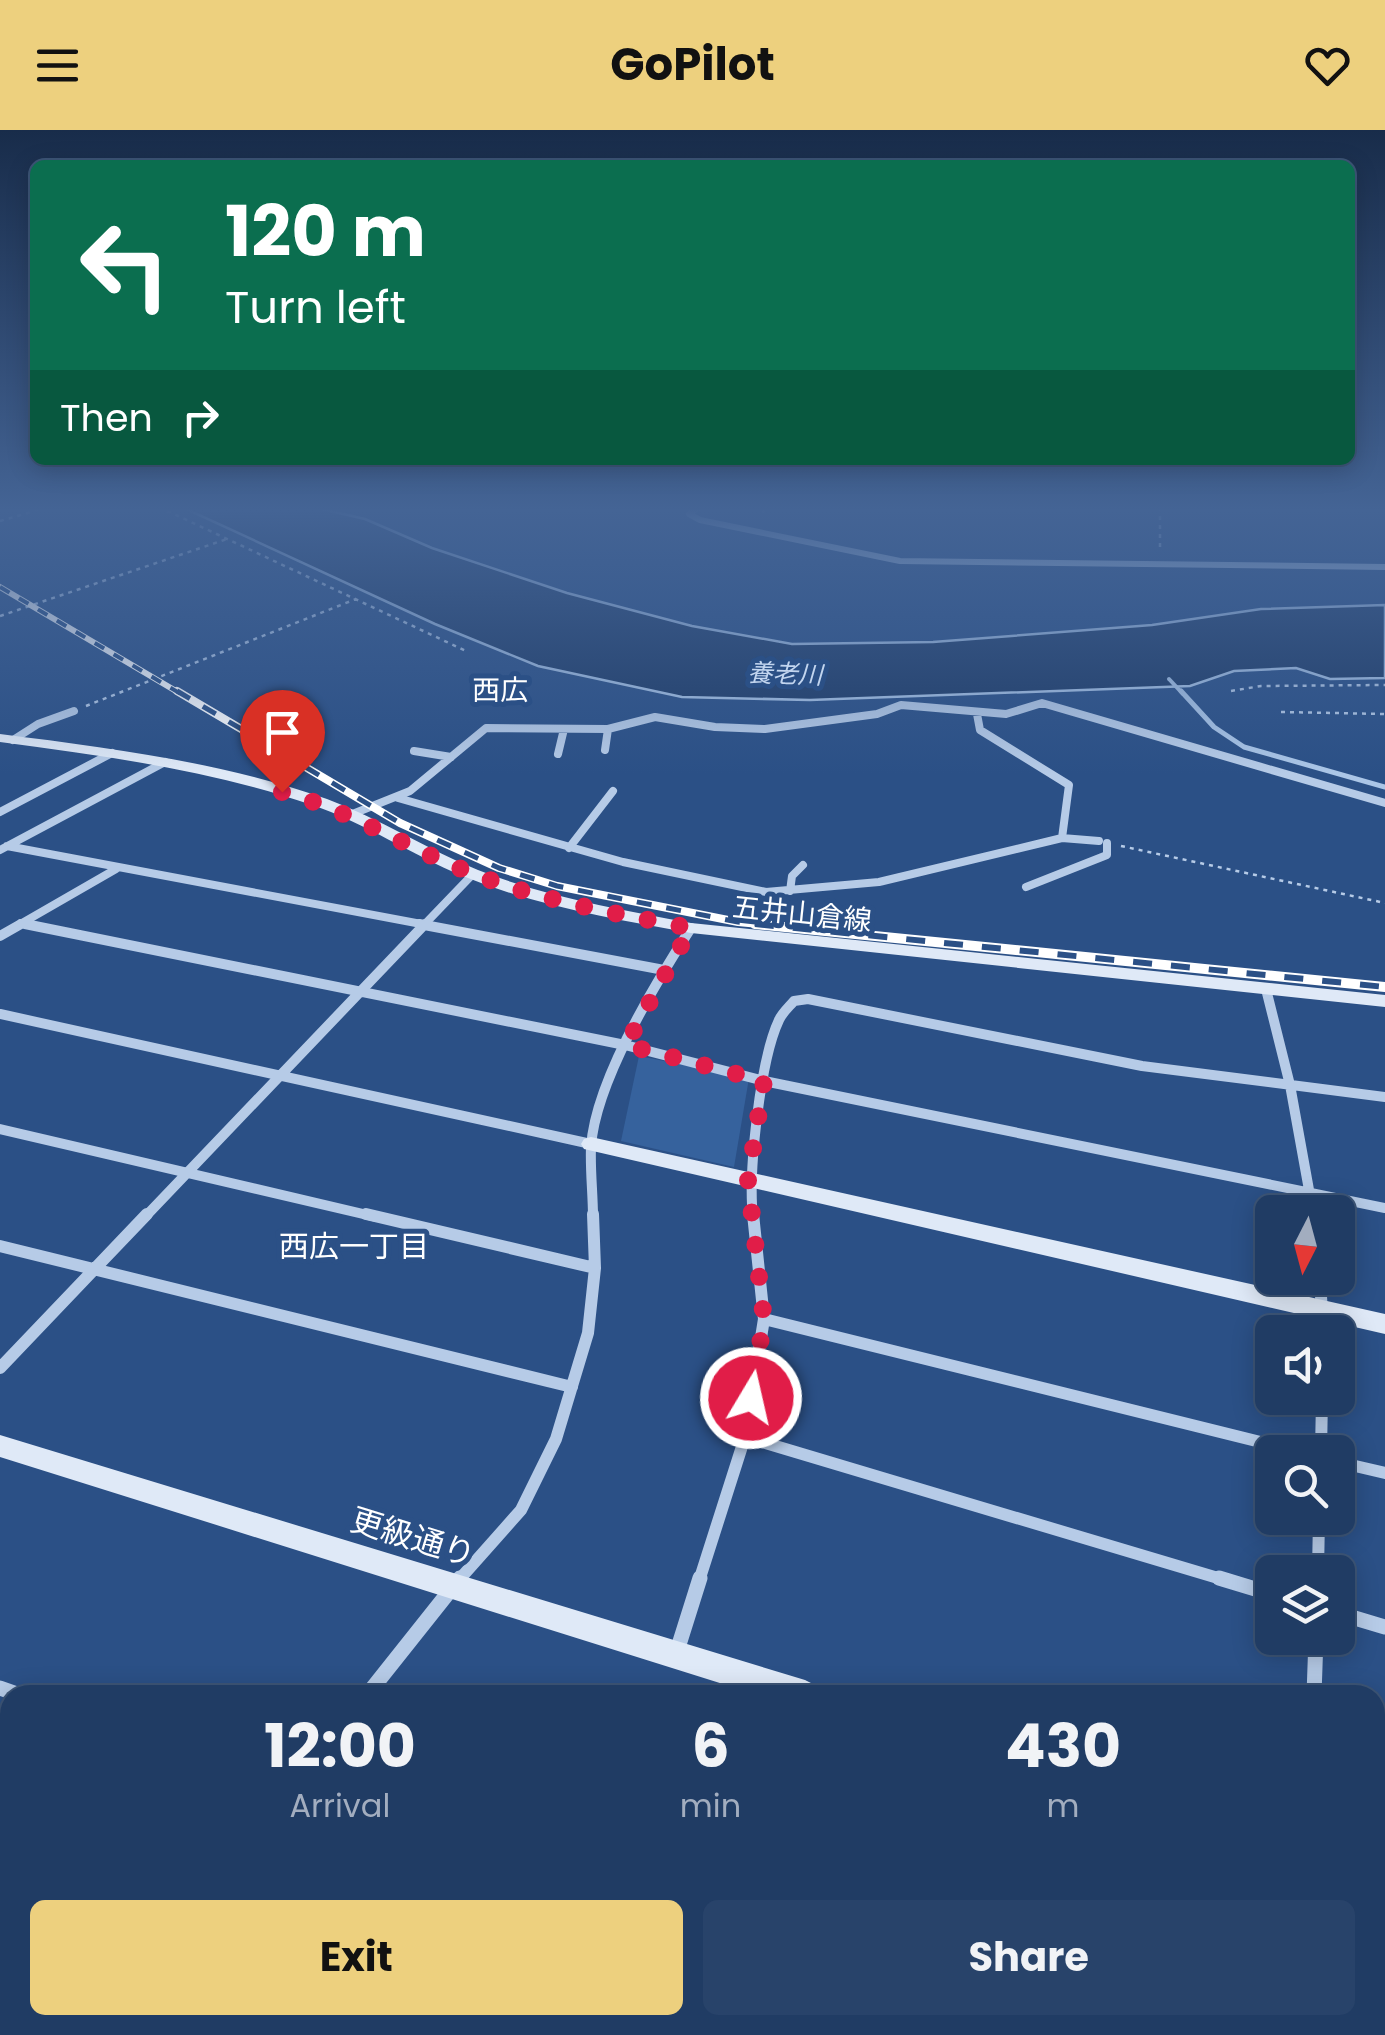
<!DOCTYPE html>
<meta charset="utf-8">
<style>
:root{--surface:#203c64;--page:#28436a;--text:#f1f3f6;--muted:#a2adbf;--line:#3d5678;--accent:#edd07e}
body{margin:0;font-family:Poppins,"Noto Sans JP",sans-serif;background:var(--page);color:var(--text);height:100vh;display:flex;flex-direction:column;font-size:38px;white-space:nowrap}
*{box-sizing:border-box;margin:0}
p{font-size:32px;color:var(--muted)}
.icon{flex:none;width:55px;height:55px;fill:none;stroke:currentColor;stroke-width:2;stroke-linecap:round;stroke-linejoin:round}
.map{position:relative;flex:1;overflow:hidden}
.panel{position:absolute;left:0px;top:1555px;width:1385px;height:350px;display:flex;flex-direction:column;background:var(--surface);border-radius:30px 30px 0 0;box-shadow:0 5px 25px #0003,0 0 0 2px var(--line)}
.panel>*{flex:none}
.top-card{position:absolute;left:30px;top:30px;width:1325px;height:305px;border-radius:15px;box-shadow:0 5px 25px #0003,0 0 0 2px var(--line);background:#0b6e4f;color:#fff;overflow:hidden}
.needle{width:65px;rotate:186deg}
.fabs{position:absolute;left:1255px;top:1065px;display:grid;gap:20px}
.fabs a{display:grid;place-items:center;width:100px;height:100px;border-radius:15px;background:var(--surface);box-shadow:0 5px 25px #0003,0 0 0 2px var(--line);font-size:50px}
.pin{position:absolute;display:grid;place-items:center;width:85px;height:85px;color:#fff;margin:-102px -42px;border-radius:50% 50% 50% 0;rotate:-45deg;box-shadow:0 0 10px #0007}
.pin .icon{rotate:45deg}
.me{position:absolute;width:110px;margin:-55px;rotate:9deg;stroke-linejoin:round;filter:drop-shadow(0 0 8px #0008)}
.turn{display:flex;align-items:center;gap:35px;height:210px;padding:0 30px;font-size:45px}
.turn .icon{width:130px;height:130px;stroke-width:2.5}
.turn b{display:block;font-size:70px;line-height:85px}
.then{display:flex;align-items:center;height:95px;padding:0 30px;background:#0003;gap:20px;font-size:38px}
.eta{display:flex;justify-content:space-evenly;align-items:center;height:170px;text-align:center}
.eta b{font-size:60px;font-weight:700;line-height:70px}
.button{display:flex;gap:20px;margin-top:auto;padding:20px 30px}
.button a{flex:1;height:115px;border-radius:15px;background:var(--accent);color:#111;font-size:40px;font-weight:700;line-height:115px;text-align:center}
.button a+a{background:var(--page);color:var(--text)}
header{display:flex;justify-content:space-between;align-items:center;height:130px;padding:0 30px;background:var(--accent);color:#111;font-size:45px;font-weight:700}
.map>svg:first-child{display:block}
.green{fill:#36629d}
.water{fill:#1f3c67;stroke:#abc6e7;stroke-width:2.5}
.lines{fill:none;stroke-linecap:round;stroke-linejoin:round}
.stream-far1{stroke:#abc6e7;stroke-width:4}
.stream{stroke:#abc6e7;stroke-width:5}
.path{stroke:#b6cbe7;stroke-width:2.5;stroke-dasharray:4 5;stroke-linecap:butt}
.street-far4{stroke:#b6cbe7;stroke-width:6}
.street-far3{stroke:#b6cbe7;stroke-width:8}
.street-far2{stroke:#b6cbe7;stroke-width:10}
.street-far1{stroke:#b6cbe7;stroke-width:12}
.street{stroke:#b6cbe7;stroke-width:15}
.secondary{fill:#dfe9f7;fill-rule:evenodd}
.rail-far2-casing{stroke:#fff;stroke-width:6}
.rail-far1-casing{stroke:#fff;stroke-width:8}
.rail-casing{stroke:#fff;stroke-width:10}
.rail-far2{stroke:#2b5086;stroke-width:4;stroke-dasharray:11;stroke-linecap:butt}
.rail-far1{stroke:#2b5086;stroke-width:5;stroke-dasharray:15;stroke-linecap:butt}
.rail{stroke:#2b5086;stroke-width:6;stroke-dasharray:19;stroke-linecap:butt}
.route{stroke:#e11d48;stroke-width:18;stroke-dasharray:0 32.4}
.labels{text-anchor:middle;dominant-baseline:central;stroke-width:10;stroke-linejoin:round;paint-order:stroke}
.far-water-label{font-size:25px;font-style:italic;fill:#c2d5ef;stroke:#2b5086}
.far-quarter-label{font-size:28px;fill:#fff;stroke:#2b5086}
.street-label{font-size:28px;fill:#fff;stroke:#2b5086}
.neighbourhood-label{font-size:30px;fill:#fff;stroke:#2b5086}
.near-street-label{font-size:32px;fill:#fff;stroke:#2b5086}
</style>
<header><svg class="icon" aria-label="menu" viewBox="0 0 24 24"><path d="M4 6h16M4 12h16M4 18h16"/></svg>GoPilot<svg class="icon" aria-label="heart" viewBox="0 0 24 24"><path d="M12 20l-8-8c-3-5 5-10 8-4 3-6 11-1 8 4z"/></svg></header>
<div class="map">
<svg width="1385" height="1905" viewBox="0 0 1385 1905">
<rect width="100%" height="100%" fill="#2b5086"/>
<path class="green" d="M639,926L749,948L734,1037L621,1011Z"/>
<path class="water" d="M182,377H313L365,389L432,418L567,463L692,496L792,514L933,512L1152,495L1261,479L1385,475V548L1330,549L1296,538L1234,541L1190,556L810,570L682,567L538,536L435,494Z"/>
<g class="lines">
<path class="stream-far1" d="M1169,549L1183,564"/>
<path class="stream" d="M1181,561L1214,597L1244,617L1385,657"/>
<path class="path" d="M159,377L466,521
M1160,377V420
M762,382L769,377
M0,391L48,377
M0,486L227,409
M1231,561L1261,556L1385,555
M86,576L356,469
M1281,582L1385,584
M1121,716L1385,773"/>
<path class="street-far4" d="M700,377L689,384L700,390L900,431L1385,437"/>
<path class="street-far3" d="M977,584L980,600L1069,655L1062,708
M13,610L38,594L74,581
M605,620L608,599
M414,621L451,627
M558,624L564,599
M398,668L623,732L766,762L879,752L1062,708L1099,711
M0,682L112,623
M350,685L410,661L486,598L608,599L655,587L715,597L765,599L877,584L901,575L1006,584L1042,573L1385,673
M7,716L432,796
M569,718L613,661
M0,720L165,632
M1026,757L1107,725V713
M790,761L792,746L803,735
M21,793L37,796
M17,796L116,739
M423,796L473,744"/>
<path class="street-far2" d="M25,794L625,915L764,951L1385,1078
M419,794L664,840
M0,806L21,794
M1266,859L1290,955L1313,1082
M0,884L591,1014
M0,999L376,1087
M145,1087L425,794
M593,1087C593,1064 590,1040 591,1017C595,953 656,852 691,798
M753,1087C748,1043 760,930 779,890C782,883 789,877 794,871L808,869L1142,936L1385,967"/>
<path class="street-far1" d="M366,1084L595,1138
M0,1116L572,1257
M1320,1148L1323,1202
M764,1189L1301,1322
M0,1238L147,1084
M745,1307L1228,1451
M1321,1322L1322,1268
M1338,1332L1385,1343
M1318,1442L1319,1388
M458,1451L521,1380L556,1309L588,1203L595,1138L593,1084
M699,1451L745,1307L764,1189L753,1084"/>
<path class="street" d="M1219,1448L1272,1464
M1338,1483L1385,1497
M677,1521L700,1448
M0,1558L20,1565
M367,1565L460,1448
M1314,1565L1316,1508
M0,1680L10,1669
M716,1895L721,1905
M1001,1895L1032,1905
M100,1905L108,1895
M1296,1905L1297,1895"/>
<path class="secondary" d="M0,604C110,618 222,632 327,669C379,688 426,719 478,740C546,767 619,779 691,793L1385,865V877L691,803C614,789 536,776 463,746C412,725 365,693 312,675C211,640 105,626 0,612Z
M591,1007L1385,1184V1204L584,1019L581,1014L584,1009Z
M0,1305L805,1550L815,1555L820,1565H758L0,1327Z
M1375,1722L1385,1726V1758L1375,1754Z"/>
<g class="rail-far2-casing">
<path id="rail-far2" d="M0,457L181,564"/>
</g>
<g class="rail-far1-casing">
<path id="rail-far1" d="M177,561L400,693L499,738L557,756L738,792L780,796"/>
</g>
<g class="rail-casing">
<path id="rail" d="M755,794L1385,857"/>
</g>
<use href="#rail-far2" class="rail-far2"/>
<use href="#rail-far1" class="rail-far1"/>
<use href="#rail" class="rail"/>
</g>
<linearGradient id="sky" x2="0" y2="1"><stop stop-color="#182c4a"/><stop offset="0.59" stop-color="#446495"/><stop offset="1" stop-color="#446495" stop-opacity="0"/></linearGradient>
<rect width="1385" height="644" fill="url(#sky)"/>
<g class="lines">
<path class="route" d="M282,662C350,680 408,719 474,744C543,771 618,784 691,798L626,915L764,951L748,1050L764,1190L751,1268"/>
</g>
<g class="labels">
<g class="far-water-label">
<text transform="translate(785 544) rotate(2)">養老川</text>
</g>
<g class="far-quarter-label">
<text x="500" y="560">西広</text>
</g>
<g class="street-label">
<text transform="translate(802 784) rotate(6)">五井山倉線</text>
</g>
<g class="neighbourhood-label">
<text x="354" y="1116">西広一丁目</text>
</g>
<g class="near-street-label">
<text transform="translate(413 1407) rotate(17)">更級通り</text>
</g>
</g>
</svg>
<div class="fabs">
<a><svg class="needle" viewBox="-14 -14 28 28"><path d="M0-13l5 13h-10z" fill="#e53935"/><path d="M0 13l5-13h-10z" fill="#a2adbf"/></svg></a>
<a><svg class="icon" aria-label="sound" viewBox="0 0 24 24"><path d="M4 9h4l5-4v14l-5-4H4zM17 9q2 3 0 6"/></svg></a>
<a><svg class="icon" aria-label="search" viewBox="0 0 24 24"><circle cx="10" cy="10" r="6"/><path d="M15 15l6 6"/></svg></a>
<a><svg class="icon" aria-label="layers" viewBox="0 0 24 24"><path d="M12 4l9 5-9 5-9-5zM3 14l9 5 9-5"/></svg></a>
</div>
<div class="pin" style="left:282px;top:662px;background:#d93025"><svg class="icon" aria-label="arrive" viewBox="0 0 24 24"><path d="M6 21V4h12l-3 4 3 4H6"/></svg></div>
<svg class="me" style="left:751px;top:1268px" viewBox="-20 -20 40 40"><circle r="17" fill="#e11d48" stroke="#fff" stroke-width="3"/><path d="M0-11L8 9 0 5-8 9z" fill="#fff"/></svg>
<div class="top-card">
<div class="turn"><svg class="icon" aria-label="left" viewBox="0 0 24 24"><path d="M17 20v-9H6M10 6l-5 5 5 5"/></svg><div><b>120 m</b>Turn left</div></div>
<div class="then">Then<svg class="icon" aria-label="right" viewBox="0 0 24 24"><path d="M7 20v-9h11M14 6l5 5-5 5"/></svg></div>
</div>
<section class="panel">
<div class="eta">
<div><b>12:00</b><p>Arrival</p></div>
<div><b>6</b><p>min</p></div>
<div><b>430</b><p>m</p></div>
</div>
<div class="button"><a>Exit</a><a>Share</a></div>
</section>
</div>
